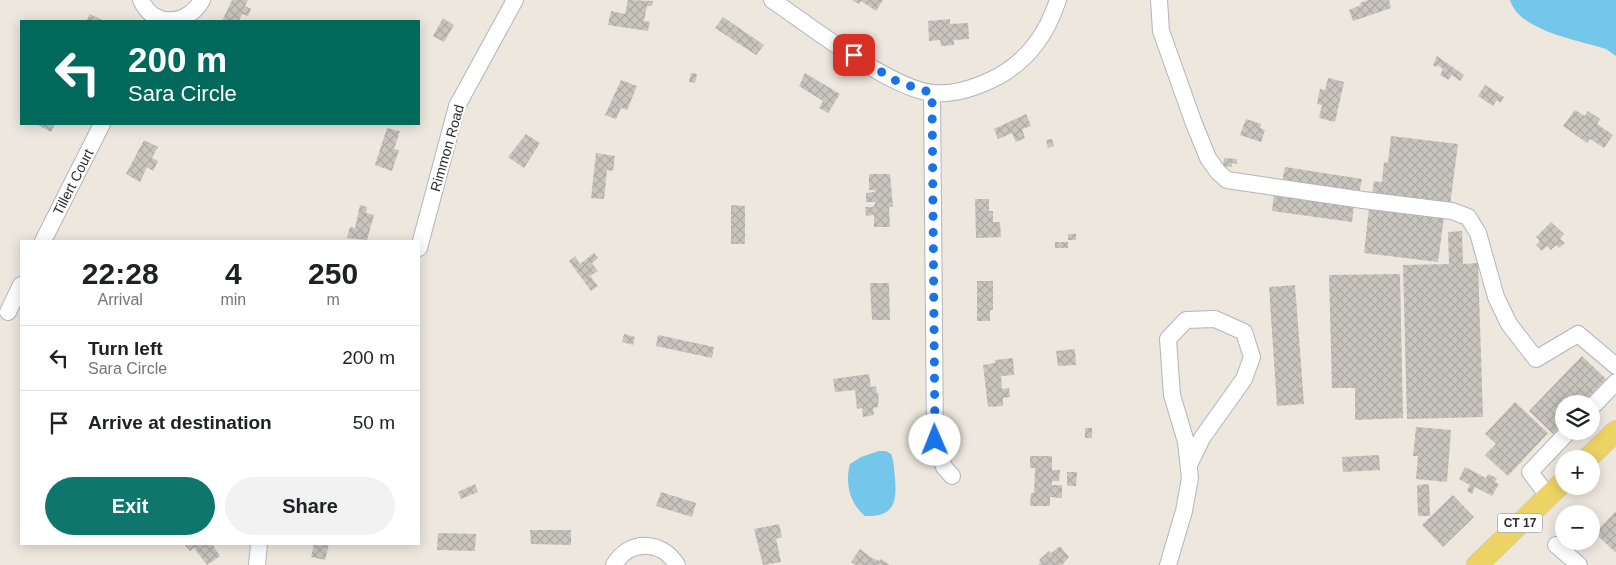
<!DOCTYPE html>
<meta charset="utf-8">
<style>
:root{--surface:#fff;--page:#f2f2f2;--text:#202124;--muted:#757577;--line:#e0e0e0;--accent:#0f766e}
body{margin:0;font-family:Helvetica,sans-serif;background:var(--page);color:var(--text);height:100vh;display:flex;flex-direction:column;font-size:19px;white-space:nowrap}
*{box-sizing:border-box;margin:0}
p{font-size:16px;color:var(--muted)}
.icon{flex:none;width:28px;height:28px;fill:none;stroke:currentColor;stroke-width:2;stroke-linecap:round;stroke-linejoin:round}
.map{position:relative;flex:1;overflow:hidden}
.drawer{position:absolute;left:20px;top:240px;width:400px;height:305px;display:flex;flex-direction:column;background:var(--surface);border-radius:0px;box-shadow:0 2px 12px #0003}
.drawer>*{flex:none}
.guide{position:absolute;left:20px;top:20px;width:400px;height:105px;border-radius:0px;box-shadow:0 2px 12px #0003;background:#00695c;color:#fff;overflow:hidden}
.tools{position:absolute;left:1555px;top:395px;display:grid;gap:10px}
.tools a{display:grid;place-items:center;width:45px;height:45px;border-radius:50%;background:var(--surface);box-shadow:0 2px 12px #0003;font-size:25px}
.pin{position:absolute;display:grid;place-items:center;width:42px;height:42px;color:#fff;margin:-21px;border-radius:10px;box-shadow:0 2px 8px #0006}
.me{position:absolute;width:55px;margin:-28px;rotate:359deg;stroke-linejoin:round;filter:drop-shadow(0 0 4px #0008)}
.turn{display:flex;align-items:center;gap:18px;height:105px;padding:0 25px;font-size:22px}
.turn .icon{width:65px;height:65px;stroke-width:2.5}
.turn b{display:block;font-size:35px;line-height:42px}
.eta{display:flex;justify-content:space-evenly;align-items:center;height:85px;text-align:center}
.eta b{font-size:30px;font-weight:800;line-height:35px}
.button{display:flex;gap:10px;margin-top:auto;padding:10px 25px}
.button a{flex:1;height:58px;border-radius:30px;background:var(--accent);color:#fff;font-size:20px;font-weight:800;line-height:58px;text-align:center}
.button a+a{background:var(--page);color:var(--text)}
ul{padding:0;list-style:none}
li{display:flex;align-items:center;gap:15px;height:65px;padding:0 25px;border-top:1px solid var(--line)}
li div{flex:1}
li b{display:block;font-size:19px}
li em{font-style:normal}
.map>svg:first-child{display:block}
.water{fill:#75c6eb}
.building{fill:url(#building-cross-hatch)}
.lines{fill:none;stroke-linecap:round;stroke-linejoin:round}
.minor-casing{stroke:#b2b4bf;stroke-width:18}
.major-casing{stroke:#c8c8c8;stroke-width:22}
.minor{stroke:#fff;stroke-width:16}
.major{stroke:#ecd364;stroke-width:21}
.route{stroke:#1a73e8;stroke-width:9;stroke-dasharray:0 16.2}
.labels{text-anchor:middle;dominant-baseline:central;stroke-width:4.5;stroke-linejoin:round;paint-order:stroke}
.shield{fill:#fff;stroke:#6b6b6b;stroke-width:1}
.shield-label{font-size:12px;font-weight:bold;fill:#2c2c2c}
.street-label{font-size:14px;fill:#2c2c2c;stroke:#fff}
</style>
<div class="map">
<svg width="1616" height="565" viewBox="0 0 1616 565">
<defs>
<pattern id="building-cross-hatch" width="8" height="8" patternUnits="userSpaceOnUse" patternTransform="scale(1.25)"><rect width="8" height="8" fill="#c8c4be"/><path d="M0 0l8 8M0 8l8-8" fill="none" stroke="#aca9a3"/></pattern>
</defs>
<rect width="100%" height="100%" fill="#ede7de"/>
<path class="water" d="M1510,0H1616V56L1606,49C1578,40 1519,31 1510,0Z
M879,451H886L891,454C894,461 894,470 895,478C897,503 894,517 865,516C849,503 845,482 850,464L861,457Z"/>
<path class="building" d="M232,0H248L245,6L251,9L248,16L242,14L239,21H222Z
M628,0L653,1L652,6H647L644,21L650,22L648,31L608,25L611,11L625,14Z
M852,0H883L876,11L861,1L859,4Z
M1368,0H1389L1391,8L1353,21L1349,10L1361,5L1360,3Z
M90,14L104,21H86Z
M723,17L764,45L756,55L715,28Z
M443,18L454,25L444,42L433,36Z
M950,19V24L968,23L969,39L954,40V45L941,46L940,40L929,41L928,21Z
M1437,56L1464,75L1460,81L1452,75L1448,80L1440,75L1443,69L1437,65L1436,67L1433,65Z
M691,73L697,74L695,83L689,82Z
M805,73L840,94L828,113L819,108L823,101L799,86Z
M1328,78L1344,82L1335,122L1319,118L1322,105L1317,104L1320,89L1325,90Z
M621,80L637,86L627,110L621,108L616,119L605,115Z
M1485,85L1504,97L1500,103L1497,100L1493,106L1478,96Z
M1575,110L1585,116L1588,111L1600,119L1597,124L1613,135L1604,148L1590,139L1587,143L1563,126Z
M1026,114L1031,126L1022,129L1025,138L1016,142L1012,133L998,139L994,129Z
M1246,119L1261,124L1260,128L1265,130L1261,142L1240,135Z
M36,124H55L51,132Z
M387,128L400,131L394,149L399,150L392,171L375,165Z
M526,134L540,143L524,168L508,157Z
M1391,136L1458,144L1450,205L1372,195L1374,181L1382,182L1384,162L1388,163Z
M1052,139L1054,146L1048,148L1046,140Z
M144,140L158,147L152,158L158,161L153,171L147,167L140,182L126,174Z
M596,153L615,156L613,171L607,170L604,199L591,198Z
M1224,158L1237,159V164L1232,163V167L1223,166Z
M1285,167L1362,179L1359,194L1282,182Z
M869,174H890L893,207H889L890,227H874V215L866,216L865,207H873L875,204V202H866V193L875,192V190H869Z
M1274,195L1354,206L1352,222L1272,211Z
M975,199H989V211H993V222H1000L1001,237L976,238Z
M360,205L367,207L366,213L374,215L367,240L347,238L350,227L355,228Z
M731,205L745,206V244H731Z
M1369,208L1444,217L1438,262L1364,253Z
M1551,222L1564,234L1560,239L1565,243L1559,248L1556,245L1551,250L1547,246L1542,251L1536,245L1540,241L1536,237Z
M1462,231L1463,264L1478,263L1483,417L1407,419L1403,265L1449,264L1448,232Z
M1068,234H1076V240H1068Z
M1055,242H1068V248H1055Z
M594,253L598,258L592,263L598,271L590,276L598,286L591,291L569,261L575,256L580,264Z
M1400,274L1403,418L1355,420V388H1332L1329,275Z
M977,281H993V310H990V321H977Z
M870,283H889L890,320H872Z
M1295,285L1304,404L1277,406L1269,287Z
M624,334L635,337L633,345L622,342Z
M658,335L714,347L712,358L656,346Z
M1075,349L1076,365L1058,366L1056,351Z
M1582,356L1606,379L1582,404H1564V423L1553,434L1529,411Z
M1013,358L1014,375L1001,376L1002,389L1009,388L1010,397L1003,398V406L988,407L983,365L995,363V360Z
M869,374L871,387L876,386L877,394L879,393L878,407L873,408L874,415L863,417L862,408L857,409L855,390L835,392L833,379Z
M1515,402L1548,433L1508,476L1485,455L1496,444L1485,434Z
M1416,427L1451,430L1447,482L1416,479L1418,456H1413Z
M1085,428H1092V438H1085Z
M1379,455L1380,470L1343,472L1342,457Z
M1030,456H1052V470H1060L1059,481H1052V485H1062V498L1050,497V506H1030L1031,493H1034L1035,468H1030Z
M1465,467L1486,478L1488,474L1497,478L1495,482L1499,484L1492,496L1475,487L1472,494L1467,491L1470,485L1459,479Z
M1067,472H1077L1076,486H1067Z
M475,484L478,492L461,499L458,492Z
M1429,484L1430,516H1418L1417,485Z
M661,492L696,503L692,517L656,506Z
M1453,495L1474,517L1443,547L1422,525Z
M1616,511V553L1595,533Z
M779,524L782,537L776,539L781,562L763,565L754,529Z
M530,530H571V545L531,544Z
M438,533L476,534L475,551L437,550Z
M184,544H212L220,556L207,565L194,548L190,551Z
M314,544H329L325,560L311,557Z
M1060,546L1069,557L1062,565H1038L1041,562L1039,560L1049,551L1051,553Z
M860,549L872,558L880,561L881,559L890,565H856L851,562Z"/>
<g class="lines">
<g class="minor-casing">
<path id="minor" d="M141,0C154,29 188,25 202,0
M772,0C809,25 890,89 933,93C955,95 980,86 999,76C1030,58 1047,33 1058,0
M1159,0L1161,31L1193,121L1208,158L1218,172L1227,180L1363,200L1452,211L1468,217L1478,233L1496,297L1509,324L1536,359L1578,334L1616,366
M932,93L935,440L944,467L952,476
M43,241L102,124
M419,248L457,106L515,0
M8,312L21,285
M1591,408L1616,382
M1548,496L1530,472L1569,431
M1556,545L1579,565
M257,565L259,544
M614,565C629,539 662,540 677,565
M1168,565L1184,511L1190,478L1186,442L1172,395L1168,339L1186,320L1215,319L1244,332L1252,357L1244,379L1202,438L1189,465"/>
</g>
<g class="major-casing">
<path id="major" d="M1587,459L1616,431
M1477,565L1564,481"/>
</g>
<use href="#minor" class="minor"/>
<use href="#major" class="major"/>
</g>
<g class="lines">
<path class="route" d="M854,55L898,82L932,93L935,440"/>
</g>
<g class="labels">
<rect class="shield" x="1497.5" y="513.5" width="45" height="19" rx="4"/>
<g class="shield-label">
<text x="1520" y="523">CT 17</text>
</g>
<g class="street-label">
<text transform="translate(447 148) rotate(-74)">Rimmon Road</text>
<text transform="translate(73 182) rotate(-63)">Tillert Court</text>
</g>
</g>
</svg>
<div class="tools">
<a><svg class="icon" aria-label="layers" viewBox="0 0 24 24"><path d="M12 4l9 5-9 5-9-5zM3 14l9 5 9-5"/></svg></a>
<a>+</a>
<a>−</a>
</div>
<div class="pin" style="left:854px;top:55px;background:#d93025"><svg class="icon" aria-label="arrive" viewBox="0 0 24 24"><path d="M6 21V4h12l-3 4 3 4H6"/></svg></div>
<svg class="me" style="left:935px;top:440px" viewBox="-20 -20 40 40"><circle r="19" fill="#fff"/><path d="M0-13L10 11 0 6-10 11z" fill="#1a73e8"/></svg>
<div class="guide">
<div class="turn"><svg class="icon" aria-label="left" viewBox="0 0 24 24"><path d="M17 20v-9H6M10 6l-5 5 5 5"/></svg><div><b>200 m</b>Sara Circle</div></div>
</div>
<section class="drawer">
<div class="eta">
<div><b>22:28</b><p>Arrival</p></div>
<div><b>4</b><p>min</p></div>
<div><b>250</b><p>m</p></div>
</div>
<ul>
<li><svg class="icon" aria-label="left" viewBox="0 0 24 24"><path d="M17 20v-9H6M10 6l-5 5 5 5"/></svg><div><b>Turn left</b><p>Sara Circle</p></div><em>200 m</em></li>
<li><svg class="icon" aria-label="arrive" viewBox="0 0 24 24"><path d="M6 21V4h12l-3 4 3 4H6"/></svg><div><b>Arrive at destination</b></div><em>50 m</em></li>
</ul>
<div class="button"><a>Exit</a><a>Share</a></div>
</section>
</div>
